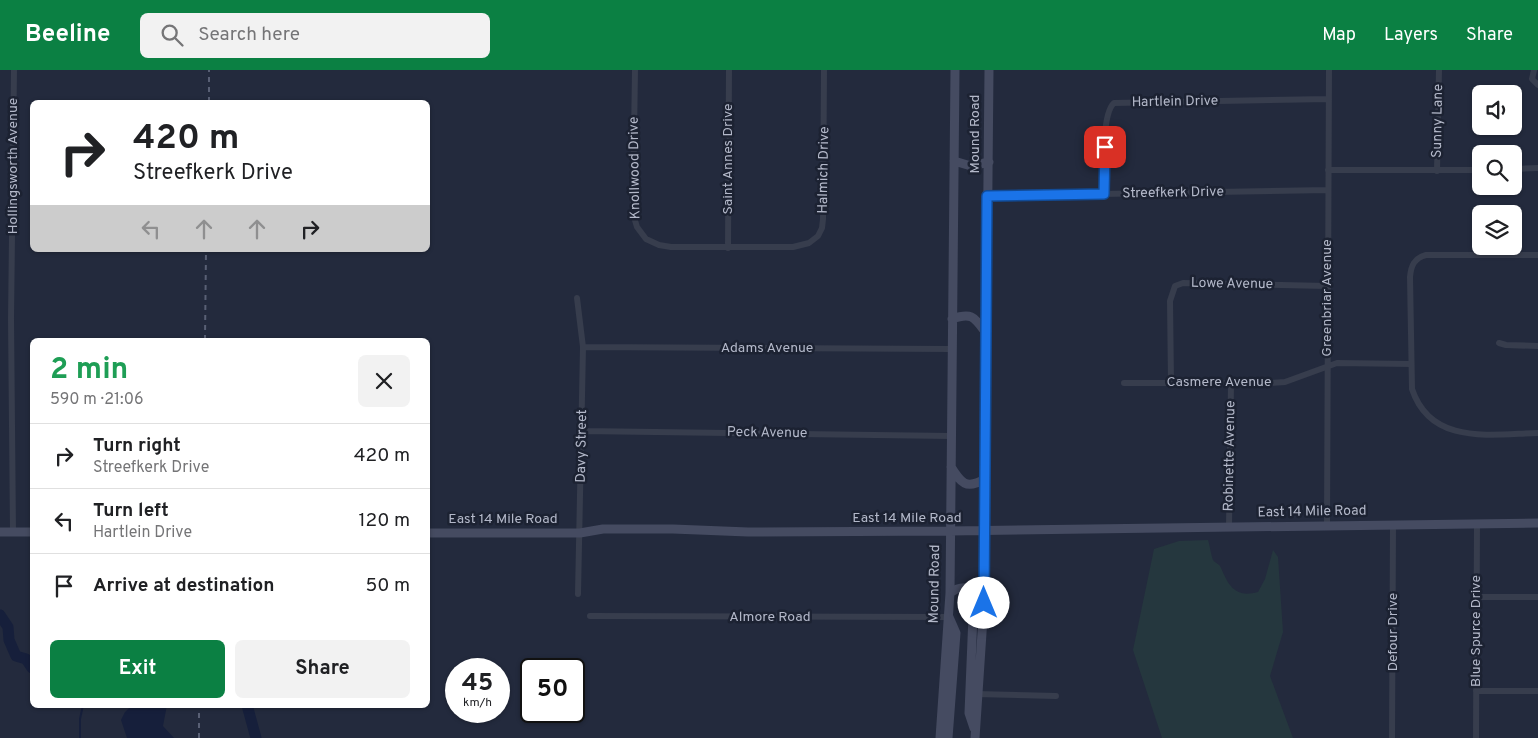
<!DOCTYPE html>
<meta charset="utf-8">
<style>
:root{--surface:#fff;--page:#f2f2f2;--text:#202124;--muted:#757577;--line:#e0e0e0;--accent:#0b8043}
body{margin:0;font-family:Overpass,sans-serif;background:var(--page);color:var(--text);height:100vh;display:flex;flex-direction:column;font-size:19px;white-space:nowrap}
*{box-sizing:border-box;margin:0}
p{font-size:16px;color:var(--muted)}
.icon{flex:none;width:28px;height:28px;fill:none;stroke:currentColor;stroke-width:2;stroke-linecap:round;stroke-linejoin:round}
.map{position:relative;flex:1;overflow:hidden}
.details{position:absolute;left:30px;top:268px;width:400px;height:370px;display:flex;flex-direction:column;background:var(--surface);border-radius:8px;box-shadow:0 1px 4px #0004}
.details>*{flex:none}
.top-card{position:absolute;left:30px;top:30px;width:400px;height:152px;border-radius:8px;box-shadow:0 1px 4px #0004;background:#fff;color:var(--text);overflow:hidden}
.buttons{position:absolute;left:1472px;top:15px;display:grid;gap:10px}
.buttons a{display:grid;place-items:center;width:50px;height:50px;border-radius:8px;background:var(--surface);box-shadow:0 1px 4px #0004;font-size:25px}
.speed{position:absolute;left:445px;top:588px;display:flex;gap:10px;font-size:25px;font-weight:700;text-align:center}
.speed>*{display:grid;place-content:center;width:65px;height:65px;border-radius:50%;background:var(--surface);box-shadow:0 1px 4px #0004;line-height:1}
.speed small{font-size:12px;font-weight:400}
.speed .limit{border:2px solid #111;border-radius:8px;background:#fff;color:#111}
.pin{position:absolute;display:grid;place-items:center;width:42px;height:42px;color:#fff;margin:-21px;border-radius:10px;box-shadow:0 2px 8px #0006}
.me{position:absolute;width:55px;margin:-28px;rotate:0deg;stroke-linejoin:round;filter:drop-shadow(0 0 4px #0008)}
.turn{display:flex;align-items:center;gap:18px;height:105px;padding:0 20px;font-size:22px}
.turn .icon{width:65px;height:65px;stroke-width:2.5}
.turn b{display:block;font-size:35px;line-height:42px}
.lanes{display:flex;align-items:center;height:48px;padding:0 20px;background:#0003;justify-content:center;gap:25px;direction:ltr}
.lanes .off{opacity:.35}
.round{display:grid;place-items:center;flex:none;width:52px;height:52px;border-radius:8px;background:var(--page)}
.head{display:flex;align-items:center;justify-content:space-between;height:85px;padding:0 20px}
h1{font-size:30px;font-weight:700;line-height:38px;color:#1e9e55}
.button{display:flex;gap:10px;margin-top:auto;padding:10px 20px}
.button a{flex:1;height:58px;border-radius:8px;background:var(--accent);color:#fff;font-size:20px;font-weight:700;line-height:58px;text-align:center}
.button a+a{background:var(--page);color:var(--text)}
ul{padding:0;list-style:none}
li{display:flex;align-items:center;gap:15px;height:65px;padding:0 20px;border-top:1px solid var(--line)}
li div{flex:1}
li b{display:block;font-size:19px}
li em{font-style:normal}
header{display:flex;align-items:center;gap:30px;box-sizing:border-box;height:70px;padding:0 25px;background:var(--accent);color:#fff}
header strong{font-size:24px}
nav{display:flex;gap:28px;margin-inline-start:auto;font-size:18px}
.search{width:350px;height:45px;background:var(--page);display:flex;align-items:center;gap:12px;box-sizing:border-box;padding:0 18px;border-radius:8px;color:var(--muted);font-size:19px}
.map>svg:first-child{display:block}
.green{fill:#25373e}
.water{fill:#161f3b}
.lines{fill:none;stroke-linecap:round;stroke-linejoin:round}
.stream{stroke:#161f3b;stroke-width:2}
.river{stroke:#161f3b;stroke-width:11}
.minor{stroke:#373d4d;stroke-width:6}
.secondary{stroke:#454b61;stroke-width:9}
.rail{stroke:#596075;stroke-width:2;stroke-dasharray:5 5;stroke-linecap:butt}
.route-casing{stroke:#114b97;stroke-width:12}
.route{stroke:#1a73e8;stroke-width:9}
.labels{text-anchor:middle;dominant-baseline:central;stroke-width:5;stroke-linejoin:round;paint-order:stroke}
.street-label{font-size:14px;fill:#b3b8c9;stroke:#1c2232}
</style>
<header>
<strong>Beeline</strong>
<div class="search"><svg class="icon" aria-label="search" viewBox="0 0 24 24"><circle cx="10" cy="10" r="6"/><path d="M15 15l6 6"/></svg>Search here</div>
<nav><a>Map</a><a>Layers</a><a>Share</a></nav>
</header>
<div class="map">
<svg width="1538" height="668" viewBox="0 0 1538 668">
<rect width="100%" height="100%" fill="#232a3d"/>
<path class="green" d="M1208,470C1210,476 1211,485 1213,490C1215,493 1220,494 1221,498C1229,517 1236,528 1258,522L1265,509L1273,480L1278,487L1283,562L1270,606L1293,668H1162L1133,580L1154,479L1179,471Z"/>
<path class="water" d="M132,635H167L163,656L174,668H127L121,650L125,642Z"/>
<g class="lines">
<path class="stream" d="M80,668V649L83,635"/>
<path class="river" d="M0,545L8,557L9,570L16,586L26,589L32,598
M247,635L256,668"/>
<path class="minor" d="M635,0L633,132L634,147L637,157L646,169L659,175L671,177H793L809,173L818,166L822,158L823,149L824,0
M1534,0L1532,9L1538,15
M1514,99L1538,98
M1328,100H1481
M1437,101L1439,0
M1104,124C1104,105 1101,44 1114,33L1329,29
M987,126L1328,120
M728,178L729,0
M1538,185H1426C1414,188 1411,196 1410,207L1412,319C1431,376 1491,364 1538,363
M577,228L583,277L578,524
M1499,273L1506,275L1538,276
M583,277L951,279
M1171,312L1170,231L1175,216L1183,213L1327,216
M1124,313H1269L1285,312L1337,293L1411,294
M583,361L951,366
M1327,456L1329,0
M1229,457L1231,314
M13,462L11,249L14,0
M1476,527H1538
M590,546L949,547
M1476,621H1538
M975,624L1056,626
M1392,668L1393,455
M1476,668L1477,454"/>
<path class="secondary" d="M954,91L971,96L989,92
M952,249C972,242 974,247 986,263
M951,397C961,413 966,420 985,409
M0,462H32
M428,463H580L603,459H673L748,462L950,461L1538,453
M950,523C957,518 965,515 974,521L969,643L974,658
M940,668L950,523L955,0
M948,668L956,563L949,547
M975,668L984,533L989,0"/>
<path class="rail" d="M209,32V0
M205,270L206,180
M199,668V635"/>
</g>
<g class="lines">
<g class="route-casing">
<path id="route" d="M984,533L987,126L1104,124L1105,77"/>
</g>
<use href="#route" class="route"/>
</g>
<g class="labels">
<g class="street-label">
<text transform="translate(1175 32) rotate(-1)">Hartlein Drive</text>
<text transform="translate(1438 51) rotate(-89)">Sunny Lane</text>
<text transform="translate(975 64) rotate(-90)">Mound Road</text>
<text transform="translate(728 89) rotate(-90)">Saint Annes Drive</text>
<text transform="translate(13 96) rotate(-90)">Hollingsworth Avenue</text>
<text transform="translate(635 98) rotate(-91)">Knollwood Drive</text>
<text transform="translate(824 100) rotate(-89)">Halmich Drive</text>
<text transform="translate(1173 123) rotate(-1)">Streefkerk Drive</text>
<text transform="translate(1232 214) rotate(1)">Lowe Avenue</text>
<text transform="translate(1327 228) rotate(-90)">Greenbriar Avenue</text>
<text x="767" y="278">Adams Avenue</text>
<text x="1219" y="312">Casmere Avenue</text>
<text transform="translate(767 363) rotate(1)">Peck Avenue</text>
<text transform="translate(582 376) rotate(-89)">Davy Street</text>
<text transform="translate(1230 386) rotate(-89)">Robinette Avenue</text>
<text transform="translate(1312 442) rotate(-1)">East 14 Mile Road</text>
<text x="907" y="448">East 14 Mile Road</text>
<text x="503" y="449">East 14 Mile Road</text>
<text transform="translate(935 514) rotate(-89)">Mound Road</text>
<text x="770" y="547">Almore Road</text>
<text transform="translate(1476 561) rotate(-90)">Blue Spurce Drive</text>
<text transform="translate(1393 562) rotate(-90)">Defour Drive</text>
</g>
</g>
</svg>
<div class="buttons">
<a><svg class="icon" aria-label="sound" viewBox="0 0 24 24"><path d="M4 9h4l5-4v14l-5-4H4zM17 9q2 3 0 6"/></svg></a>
<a><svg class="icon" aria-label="search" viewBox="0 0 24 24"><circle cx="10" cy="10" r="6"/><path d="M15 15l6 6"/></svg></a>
<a><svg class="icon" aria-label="layers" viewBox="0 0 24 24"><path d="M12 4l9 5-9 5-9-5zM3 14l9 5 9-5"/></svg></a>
</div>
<div class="speed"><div>45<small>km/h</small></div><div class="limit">50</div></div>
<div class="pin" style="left:1105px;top:77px;background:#d93025"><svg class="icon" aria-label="arrive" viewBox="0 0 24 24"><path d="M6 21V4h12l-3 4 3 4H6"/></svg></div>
<svg class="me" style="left:984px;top:533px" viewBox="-20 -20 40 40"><circle r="19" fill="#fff"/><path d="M0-13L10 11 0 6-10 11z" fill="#1a73e8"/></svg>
<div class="top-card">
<div class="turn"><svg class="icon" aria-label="right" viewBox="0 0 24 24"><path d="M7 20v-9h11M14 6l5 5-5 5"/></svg><div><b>420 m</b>Streefkerk Drive</div></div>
<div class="lanes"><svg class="icon off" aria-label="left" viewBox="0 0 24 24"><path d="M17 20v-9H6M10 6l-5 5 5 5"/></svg><svg class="icon off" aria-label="ahead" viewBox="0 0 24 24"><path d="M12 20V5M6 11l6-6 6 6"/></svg><svg class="icon off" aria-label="ahead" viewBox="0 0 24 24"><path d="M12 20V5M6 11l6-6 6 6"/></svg><svg class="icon" aria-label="right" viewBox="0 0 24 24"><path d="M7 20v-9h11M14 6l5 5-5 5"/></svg></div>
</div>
<section class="details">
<div class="head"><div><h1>2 min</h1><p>590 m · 21:06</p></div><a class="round"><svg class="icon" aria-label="close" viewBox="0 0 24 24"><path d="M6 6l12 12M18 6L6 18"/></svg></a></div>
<ul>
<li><svg class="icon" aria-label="right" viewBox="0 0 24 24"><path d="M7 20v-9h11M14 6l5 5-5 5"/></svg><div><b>Turn right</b><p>Streefkerk Drive</p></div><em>420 m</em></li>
<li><svg class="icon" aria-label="left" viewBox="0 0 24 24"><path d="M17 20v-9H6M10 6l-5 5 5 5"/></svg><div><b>Turn left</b><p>Hartlein Drive</p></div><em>120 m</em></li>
<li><svg class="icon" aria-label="arrive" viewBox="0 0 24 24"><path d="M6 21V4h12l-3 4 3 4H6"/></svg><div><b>Arrive at destination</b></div><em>50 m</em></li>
</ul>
<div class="button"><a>Exit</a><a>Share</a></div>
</section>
</div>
